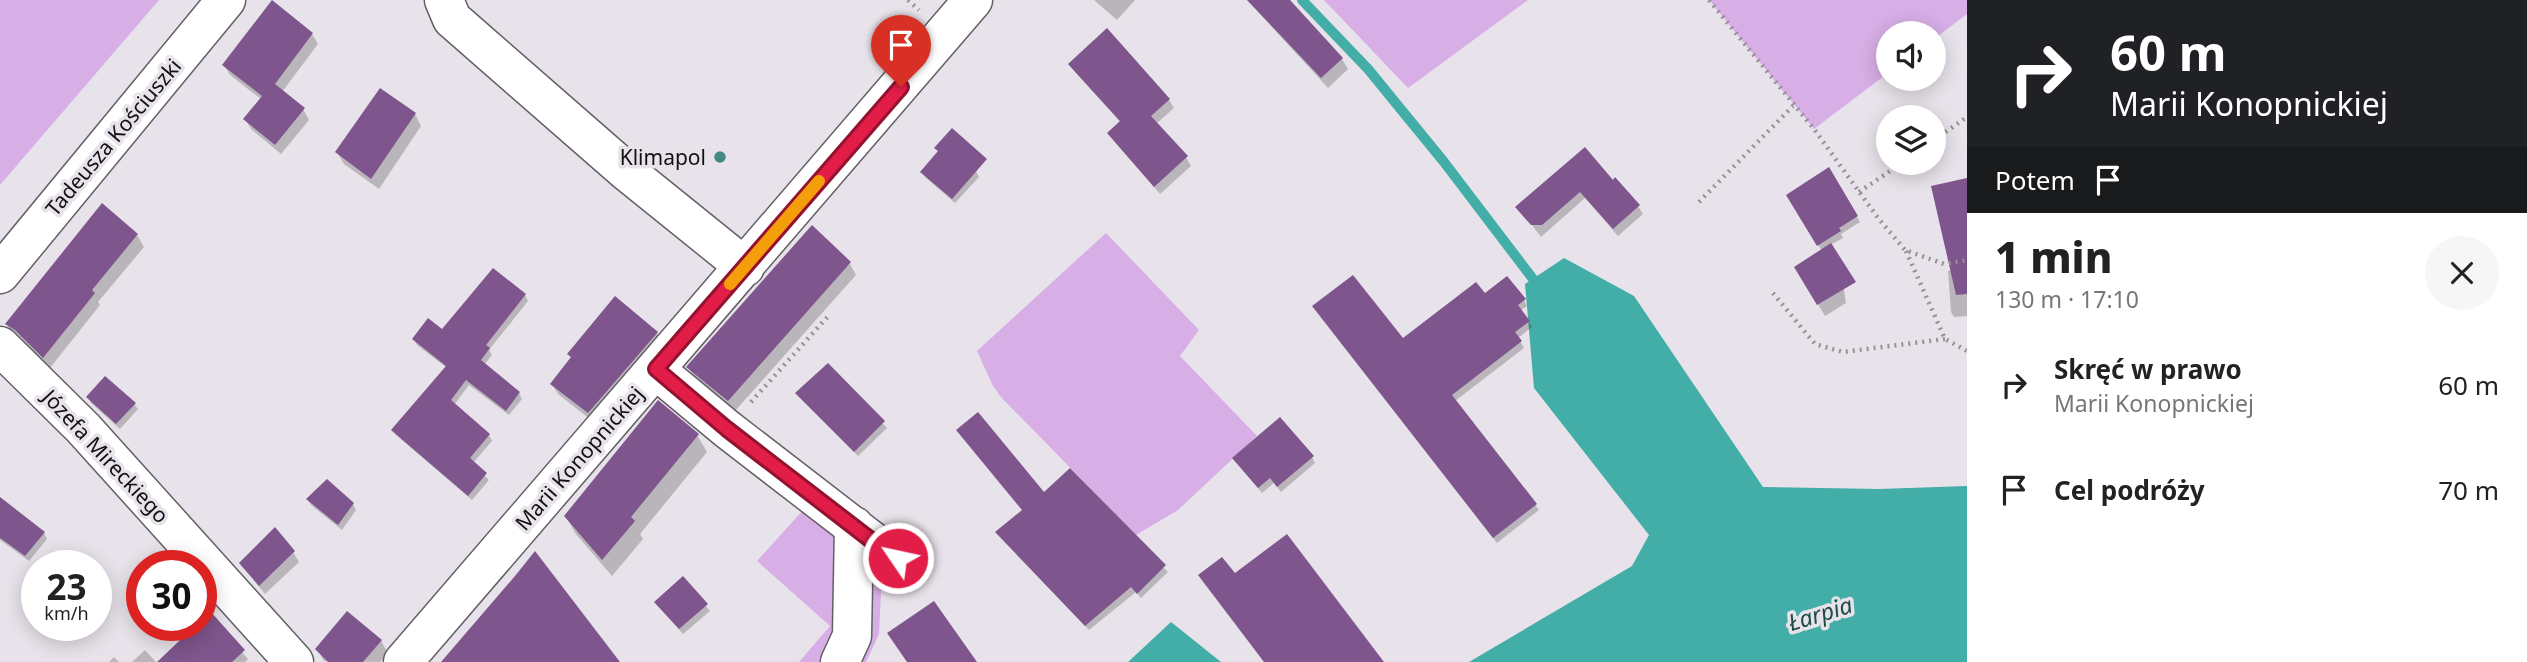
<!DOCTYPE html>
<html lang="pl">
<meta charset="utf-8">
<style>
:root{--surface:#fff;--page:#f6f6f6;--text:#222;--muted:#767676}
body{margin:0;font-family:"Noto Sans",sans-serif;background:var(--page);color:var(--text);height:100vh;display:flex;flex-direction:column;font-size:26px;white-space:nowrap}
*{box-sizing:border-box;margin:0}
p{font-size:23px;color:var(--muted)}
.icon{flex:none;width:38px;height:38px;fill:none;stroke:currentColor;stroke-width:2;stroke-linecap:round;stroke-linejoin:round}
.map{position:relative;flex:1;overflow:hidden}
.panel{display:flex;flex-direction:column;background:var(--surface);width:560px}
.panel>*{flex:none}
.hud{background:#202124;color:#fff;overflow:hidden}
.tools{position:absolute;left:1876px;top:21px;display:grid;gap:14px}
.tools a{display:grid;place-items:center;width:70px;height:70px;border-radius:50%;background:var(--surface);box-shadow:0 4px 18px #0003;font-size:35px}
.speed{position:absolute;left:21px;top:550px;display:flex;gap:14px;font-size:35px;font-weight:700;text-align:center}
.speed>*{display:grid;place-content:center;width:91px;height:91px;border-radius:50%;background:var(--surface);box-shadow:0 4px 18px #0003;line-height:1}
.speed small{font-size:18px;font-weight:400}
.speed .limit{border:10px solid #d22;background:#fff;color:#111}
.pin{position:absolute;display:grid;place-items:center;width:60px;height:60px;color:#fff;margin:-72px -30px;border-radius:50% 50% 50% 0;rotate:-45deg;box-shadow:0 0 7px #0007}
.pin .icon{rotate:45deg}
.me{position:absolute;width:77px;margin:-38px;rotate:304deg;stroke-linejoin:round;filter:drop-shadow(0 0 5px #0008)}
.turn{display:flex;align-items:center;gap:24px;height:147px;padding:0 28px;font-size:32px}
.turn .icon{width:91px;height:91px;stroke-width:2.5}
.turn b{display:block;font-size:49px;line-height:60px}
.then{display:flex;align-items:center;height:66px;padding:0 28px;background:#0003;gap:14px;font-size:26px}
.round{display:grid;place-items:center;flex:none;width:74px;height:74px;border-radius:37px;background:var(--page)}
.head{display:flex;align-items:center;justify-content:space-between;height:119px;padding:0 28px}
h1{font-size:42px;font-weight:800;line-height:52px}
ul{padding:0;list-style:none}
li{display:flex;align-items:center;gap:21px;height:105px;padding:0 28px}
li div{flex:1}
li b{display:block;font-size:26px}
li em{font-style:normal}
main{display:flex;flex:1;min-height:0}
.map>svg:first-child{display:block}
.green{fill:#d7aee6}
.water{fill:#43ada7}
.shadow{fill:#0003}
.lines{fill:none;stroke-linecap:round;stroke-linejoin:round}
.stream{stroke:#43ada7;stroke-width:10}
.building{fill:#7e558c}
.minor-casing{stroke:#645f65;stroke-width:41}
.major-casing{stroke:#645f65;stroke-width:41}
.path{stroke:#959197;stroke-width:4.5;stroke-dasharray:2 5;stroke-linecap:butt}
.minor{stroke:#fff;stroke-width:38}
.major{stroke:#fff;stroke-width:38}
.route-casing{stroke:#92132f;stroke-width:18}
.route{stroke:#e11d48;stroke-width:12}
.slow{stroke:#f59e0b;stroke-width:12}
.poi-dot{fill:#438a85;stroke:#e8e3ea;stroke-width:2.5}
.labels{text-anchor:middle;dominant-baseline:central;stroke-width:7;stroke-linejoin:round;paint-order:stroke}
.street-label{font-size:21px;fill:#121013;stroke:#e8e3ea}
.poi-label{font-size:21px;fill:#121013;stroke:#e8e3ea;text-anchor:end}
.water-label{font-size:23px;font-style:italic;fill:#1d4c48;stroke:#e8e3ea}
</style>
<main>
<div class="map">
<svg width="1967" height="662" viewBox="0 0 1967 662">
<rect width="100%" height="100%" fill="#e8e3ea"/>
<path class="green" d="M0,0H159L0,185Z
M1324,0H1528L1408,88Z
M1709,0H1967V14L1934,39V33H1888V73L1814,129Z
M1106,233L1199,330L1180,356L1257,436L1178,510L1136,535L1001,397L993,386L977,351Z
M806,507L882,570L879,634L866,662H799L830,626L757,561Z"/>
<path class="water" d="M1564,258L1634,296L1763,487L1879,489L1967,486V662H1469L1632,566L1649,535L1534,388L1525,284Z
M1171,622L1221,662H1128Z"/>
<path class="shadow" d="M1094,0H1135L1117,20Z
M1247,0H1287L1342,59L1348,69L1328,88Z
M312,34L318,44L282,92L303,109L309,120L281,154L251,129L245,119L261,99L230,75L224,65Z
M1070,64L1169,100L1174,108L1156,124L1186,157L1191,166L1160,194L1109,134L1121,123L1075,72Z
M415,114L421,126L379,189L344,164L337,152Z
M1828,169L1860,222L1841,234L1843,238L1832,244L1839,256L1846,303L1825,316L1803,279L1822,251L1788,196Z
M976,171L979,177L955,203L925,177L922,172Z
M1612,182L1638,206L1643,214L1618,236L1585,198L1541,237L1518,207Z
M137,235L144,247L98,302L100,305L50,368L24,342L13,336L7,324Z
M850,264L856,275L735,411L695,378L688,367Z
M1967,269V316L1954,317L1951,312L1948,271Z
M525,295L528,301L489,350L492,355L484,365L519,393L522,399L509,415L469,385L454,405L489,435L492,441L473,463L489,480L472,500L396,435L393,430L447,368L417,345L414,339L443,332Z
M1485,295L1524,300L1527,306L1520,311L1532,327L1518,338L1524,348L1455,401L1539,510L1497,543L1318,312L1402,341Z
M657,333L663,344L595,423L558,394L552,384L572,359L569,354Z
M828,365L887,428L858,456L797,393Z
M88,397L134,404L138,409L120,429L91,403Z
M697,435L707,452L640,534L643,539L612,576L575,533L566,516Z
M1312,457L1315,463L1281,492L1274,483L1262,493L1238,464Z
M1070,470L1168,572L1141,598L1136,592L1089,630L997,533Z
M308,500L353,504L356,510L342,530L311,505Z
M0,514L44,533L47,539L29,561L0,540Z
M293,552L299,562L265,594L241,564Z
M683,579L710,611L683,634L660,608Z
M347,613L381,641L388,653L380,662L324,661L317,649Z
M210,614L248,659L245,662H160L198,625H201Z
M145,650L156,662H132Z
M114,657L119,662H109Z"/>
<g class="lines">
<path class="stream" d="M1302,0L1368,69L1444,162L1533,279"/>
</g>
<path class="building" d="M272,0L313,33L275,84L305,108L275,145L243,119L262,96L222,65Z
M1247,0H1290L1343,58L1321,78Z
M1107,28L1170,99L1151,116L1188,156L1154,187L1107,133L1120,121L1068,64Z
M380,88L416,113L371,179L335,152Z
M952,128L987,159L952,199L920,172L938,151L934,148Z
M1585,147L1613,180L1615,177L1640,205L1613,229L1580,192L1542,225H1531L1515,207Z
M1829,167L1858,216L1839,228L1841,231L1817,246L1786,195Z
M1967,178V294L1956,295L1931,186Z
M102,203L138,234L92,290L95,293L43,358L15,330L5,324Z
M812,225L851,262L728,401L686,367Z
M1831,243L1856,282L1817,305L1794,267Z
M493,268L526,294L486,345L490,348L481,360L520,392L506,411L466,380L451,400L490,434L470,458L487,473L468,496L391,430L446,366L412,339L428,318L442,329Z
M1353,275L1403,338L1476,282L1485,293L1507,276L1526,299L1518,305L1530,321L1515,332L1522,341L1452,395L1537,504L1493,538L1312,306Z
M615,296L658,332L588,413L550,384L571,357L567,354Z
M828,363L885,421L854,452L795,393Z
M105,376L136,403L116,424L86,397Z
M658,400L699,434L631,517L635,521L602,560L564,516Z
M978,412L1044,492L1070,468L1166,565L1137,594L1131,587L1085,626L995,532L1022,510L956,430Z
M1280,417L1314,456L1277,487L1270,478L1258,488L1232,458Z
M327,479L354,503L338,525L306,499Z
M0,497L45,532L25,556L0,538Z
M275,527L295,551L259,586L239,563Z
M1287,534L1384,662H1264L1198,575L1222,557L1235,573Z
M535,551L620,662H441L515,576Z
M683,576L708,604L679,629L654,602Z
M934,601L977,662H907L887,633Z
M210,611L245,650L232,662H157L196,625H201V620Z
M347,611L382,640L363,662H328L315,649Z"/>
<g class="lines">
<g class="minor-casing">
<path id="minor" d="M444,0L452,19L626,171L745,267
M0,346L83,428L294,662
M656,370L727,429L880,547L898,558
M403,662L973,0
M840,662L852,636L854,526"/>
</g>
<g class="major-casing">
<path id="major" d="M0,274L226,0"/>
</g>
<path class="path" d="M908,0L919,10
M1709,0L1814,129L1878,218L1905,250L1944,264L1967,260
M1934,140L1967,117
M1859,192L1902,163
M1699,202L1793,106
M1906,251L1945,339L1967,351
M1773,293L1815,344L1843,352L1945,339
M751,402L830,314"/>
<use href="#minor" class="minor"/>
<use href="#major" class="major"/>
</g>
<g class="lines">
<g class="route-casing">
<path id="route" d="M898,558L880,547L727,429L656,369L901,87"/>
</g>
<use href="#route" class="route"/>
<path class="slow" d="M730,284L819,181"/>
</g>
<circle class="poi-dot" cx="720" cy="157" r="7"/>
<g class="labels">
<g class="street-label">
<text transform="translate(113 137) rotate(-50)">Tadeusza Kościuszki</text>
<text transform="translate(106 456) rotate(47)">Józefa Mireckiego</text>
<text transform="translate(579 458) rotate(-49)">Marii Konopnickiej</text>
</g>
<g class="poi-label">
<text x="706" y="157">Klimapol</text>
</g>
<g class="water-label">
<text transform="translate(1820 613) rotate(-17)">Łarpia</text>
</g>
</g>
</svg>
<div class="tools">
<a><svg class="icon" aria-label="sound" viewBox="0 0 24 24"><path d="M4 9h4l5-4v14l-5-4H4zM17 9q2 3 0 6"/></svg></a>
<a><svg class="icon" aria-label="layers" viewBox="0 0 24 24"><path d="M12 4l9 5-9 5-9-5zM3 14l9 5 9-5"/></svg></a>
</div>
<div class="speed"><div>23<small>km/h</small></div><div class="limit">30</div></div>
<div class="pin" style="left:901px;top:87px;background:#d93025"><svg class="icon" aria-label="arrive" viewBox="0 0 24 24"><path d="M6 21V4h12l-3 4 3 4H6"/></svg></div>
<svg class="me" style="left:898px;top:558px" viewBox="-20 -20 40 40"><circle r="17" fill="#e11d48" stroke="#fff" stroke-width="3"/><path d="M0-11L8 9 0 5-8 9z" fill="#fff"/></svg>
</div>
<section class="panel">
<div class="hud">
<div class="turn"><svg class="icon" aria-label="right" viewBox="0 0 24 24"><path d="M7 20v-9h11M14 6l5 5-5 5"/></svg><div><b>60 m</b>Marii Konopnickiej</div></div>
<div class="then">Potem<svg class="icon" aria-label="arrive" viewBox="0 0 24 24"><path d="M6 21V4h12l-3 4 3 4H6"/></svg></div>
</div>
<div class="head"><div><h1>1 min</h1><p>130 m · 17:10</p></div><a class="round"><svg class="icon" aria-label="close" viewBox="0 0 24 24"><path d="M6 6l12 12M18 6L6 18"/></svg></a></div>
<ul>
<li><svg class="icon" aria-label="right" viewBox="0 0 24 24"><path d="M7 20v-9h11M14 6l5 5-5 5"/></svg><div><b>Skręć w prawo</b><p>Marii Konopnickiej</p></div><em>60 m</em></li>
<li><svg class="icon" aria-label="arrive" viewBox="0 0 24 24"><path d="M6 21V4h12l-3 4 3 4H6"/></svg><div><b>Cel podróży</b></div><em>70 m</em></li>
</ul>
</section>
</main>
